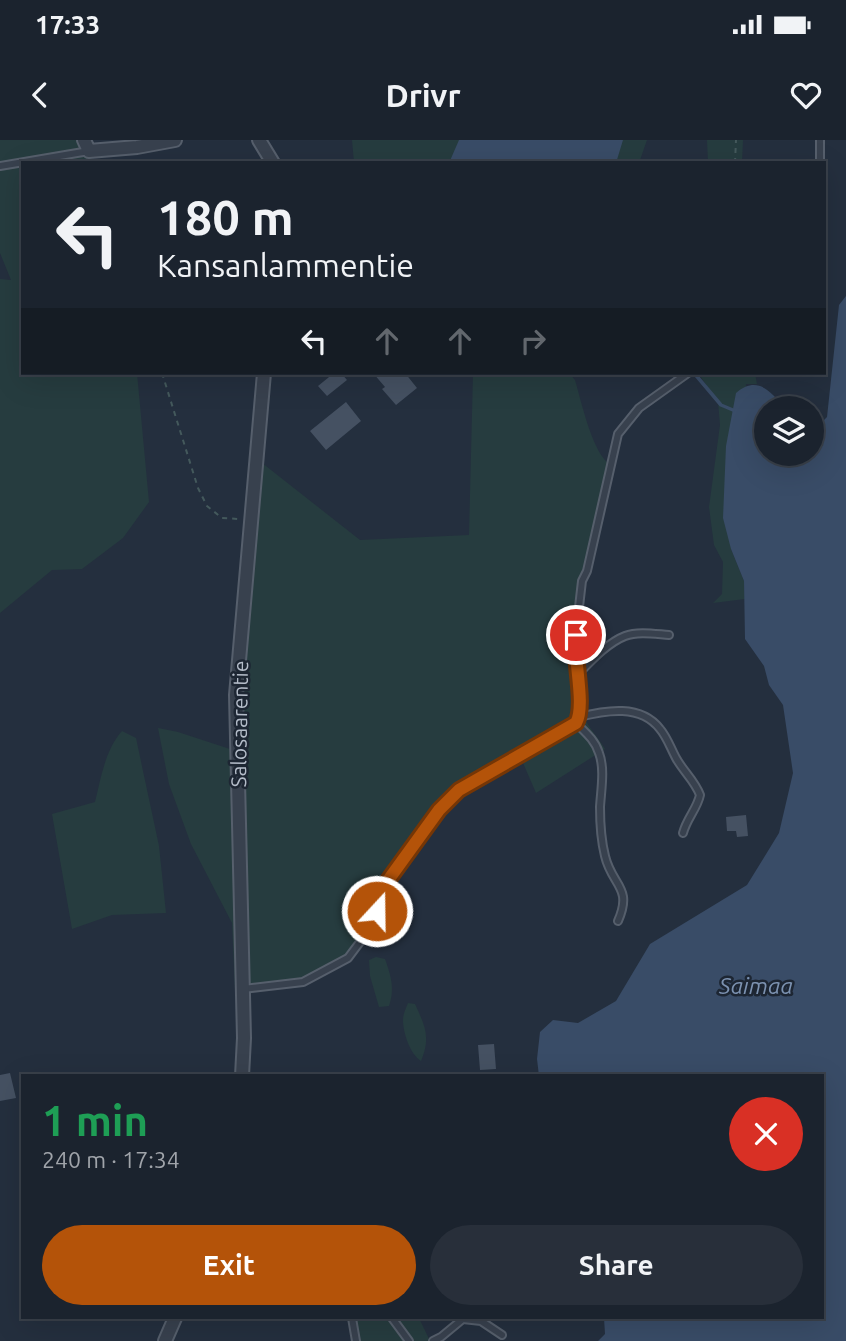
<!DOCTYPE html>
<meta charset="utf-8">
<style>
:root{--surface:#1b232e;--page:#282f3a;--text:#f1f3f6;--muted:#a0a4aa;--line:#39404a;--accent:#b45309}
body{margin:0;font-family:Ubuntu,sans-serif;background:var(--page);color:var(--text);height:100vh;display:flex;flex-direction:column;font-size:26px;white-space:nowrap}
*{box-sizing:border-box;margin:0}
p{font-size:23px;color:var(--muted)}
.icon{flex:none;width:38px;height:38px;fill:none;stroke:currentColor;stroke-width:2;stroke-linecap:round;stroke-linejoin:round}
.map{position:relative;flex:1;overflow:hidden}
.drawer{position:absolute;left:21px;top:934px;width:803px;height:245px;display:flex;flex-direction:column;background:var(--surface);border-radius:0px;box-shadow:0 7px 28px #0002,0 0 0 2px var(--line)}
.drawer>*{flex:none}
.hud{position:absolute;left:21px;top:21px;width:805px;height:214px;border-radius:0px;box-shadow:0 7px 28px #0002,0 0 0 2px var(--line);background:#1b232e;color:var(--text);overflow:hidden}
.fabs{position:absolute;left:754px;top:256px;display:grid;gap:14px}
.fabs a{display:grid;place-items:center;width:70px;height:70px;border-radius:50%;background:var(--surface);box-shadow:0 7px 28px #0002,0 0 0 2px var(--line);font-size:35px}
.pin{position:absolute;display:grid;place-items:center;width:60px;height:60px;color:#fff;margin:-30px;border:4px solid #fff;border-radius:50%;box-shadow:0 2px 7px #0007}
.me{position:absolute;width:77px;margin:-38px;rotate:21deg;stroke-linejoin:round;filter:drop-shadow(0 0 5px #0008)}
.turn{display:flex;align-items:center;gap:24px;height:147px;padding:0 21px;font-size:32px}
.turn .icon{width:91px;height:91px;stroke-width:2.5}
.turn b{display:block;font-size:49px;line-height:60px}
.lanes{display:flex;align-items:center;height:66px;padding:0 21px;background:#0003;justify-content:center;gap:35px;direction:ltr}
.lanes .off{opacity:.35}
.round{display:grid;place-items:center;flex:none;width:74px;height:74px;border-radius:37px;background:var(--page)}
.headline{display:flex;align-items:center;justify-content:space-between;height:119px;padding:0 21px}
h1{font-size:42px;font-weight:700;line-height:52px;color:#1e9e55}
.primary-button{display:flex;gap:14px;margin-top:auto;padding:14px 21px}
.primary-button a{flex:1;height:80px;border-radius:42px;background:var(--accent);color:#fff;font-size:28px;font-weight:700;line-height:80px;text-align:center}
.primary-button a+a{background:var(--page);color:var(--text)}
.status{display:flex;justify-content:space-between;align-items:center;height:49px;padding:0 35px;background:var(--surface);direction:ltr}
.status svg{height:19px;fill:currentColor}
header{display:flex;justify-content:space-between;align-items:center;height:91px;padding:0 21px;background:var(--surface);font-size:32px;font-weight:700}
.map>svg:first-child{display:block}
.green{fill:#263c3f}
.water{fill:#394c67}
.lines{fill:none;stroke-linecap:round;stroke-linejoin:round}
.stream{stroke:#394c67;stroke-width:3.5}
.building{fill:#455162}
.service-casing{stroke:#565f6c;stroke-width:10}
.minor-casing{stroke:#565f6c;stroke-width:16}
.path{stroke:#44595c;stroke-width:2;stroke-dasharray:5 5;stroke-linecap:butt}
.service{stroke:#38414e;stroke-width:6}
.minor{stroke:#38414e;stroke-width:12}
.route-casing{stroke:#753606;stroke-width:18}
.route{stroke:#b45309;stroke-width:12}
.labels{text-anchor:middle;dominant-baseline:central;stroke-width:5;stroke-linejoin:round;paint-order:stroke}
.street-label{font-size:21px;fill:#b4bcc9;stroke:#1d2633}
.water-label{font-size:23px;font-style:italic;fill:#7c92b1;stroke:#1d2633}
</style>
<div class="status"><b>17:33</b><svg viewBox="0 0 49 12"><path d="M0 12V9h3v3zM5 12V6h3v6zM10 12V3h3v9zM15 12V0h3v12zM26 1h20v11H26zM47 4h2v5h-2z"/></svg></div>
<header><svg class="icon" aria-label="back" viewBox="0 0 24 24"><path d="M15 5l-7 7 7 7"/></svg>Drivr<svg class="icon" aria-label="heart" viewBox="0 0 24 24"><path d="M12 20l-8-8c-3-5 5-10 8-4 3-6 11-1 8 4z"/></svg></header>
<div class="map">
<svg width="846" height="1201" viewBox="0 0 846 1201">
<rect width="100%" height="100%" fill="#242f3e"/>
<path class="green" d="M0,0H84L93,23H23V233H137L149,362L123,398L82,429L52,430L0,473V139L11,140L0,113Z
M352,0H647L639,23H354Z
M707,0H743L742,23H708Z
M473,233H569L575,240C581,260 593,316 611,325C592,402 562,487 580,568C583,581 598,597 605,609L536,653L520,616L459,650L439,670L389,739L377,771L348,818L303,842L235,850L232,783L191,704L169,644L158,588L178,592L236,611L257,319L360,400L469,395Z
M698,233H755L757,244H746L731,409L744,441L745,459L713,463L722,454L723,422L714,405L709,367L720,285L718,262Z
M122,591L136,598L159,706L166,773L112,775L72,789L52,674L95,662C101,638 105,610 122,591Z
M376,817L385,819C391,836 395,848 389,866L379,867L370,836L369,820Z
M408,863L415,864C425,886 431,897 421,921C410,914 403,893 403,880C403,874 406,868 408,863Z
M352,1178H419L430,1201H356Z"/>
<path class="water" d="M459,0H623L616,23H449Z
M846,156V1201H598L605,1194L604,1178H822V936H539L537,919L540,892L553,880L578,883L616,861L650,804L747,745L779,693L793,633L783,565L769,545L764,526L745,499L744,441L731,409L723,378L726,306L736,253C756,236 770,249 784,268H766V313H812V292L827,277L839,165Z"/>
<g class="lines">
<path class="stream" d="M694,233L721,265L733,270"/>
</g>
<path class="building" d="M334,233H341L347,240L327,256L318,246Z
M373,233H396L399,236L405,233L417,248L396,265L382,249L385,247Z
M346,262L361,281L326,310L310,291Z
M746,675L748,696L737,697L736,691H727L726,677Z
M494,904L496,929L480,930L478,905Z
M10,933L16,958L0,961V935Z"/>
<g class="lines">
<g class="service-casing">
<path id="service" d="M820,0V23
M0,26L89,11
M577,535C590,522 607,503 625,496C638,491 655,494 669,495
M579,577C606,570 641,564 660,589C667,597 671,609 676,618C683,631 695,641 700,655C697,669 687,678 683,693
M576,583C585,592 595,600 599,613C605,629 601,650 600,667C600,683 601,700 605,716C612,746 633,747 618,781
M243,849L303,842L348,818L366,794L389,739L439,670L459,650L576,583L581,570L574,510L582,441L587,431L618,294L639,268L688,233
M352,1178L356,1201
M392,1178L409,1201
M463,1179L481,1181L502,1195
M433,1201L441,1197L464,1178"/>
</g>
<g class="minor-casing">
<path id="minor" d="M84,0L89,11L137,7L175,0
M259,0L273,23
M242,936L244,898L236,555L264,233
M165,1201L175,1178"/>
</g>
<path class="path" d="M735,23L736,0
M162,233L198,348L207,366L222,378L239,379"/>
<use href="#service" class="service"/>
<use href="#minor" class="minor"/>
</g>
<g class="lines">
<g class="route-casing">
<path id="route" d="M377,771L389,739L439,670L459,650L576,583C586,565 573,519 576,495"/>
</g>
<use href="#route" class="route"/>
</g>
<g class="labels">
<g class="street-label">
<text transform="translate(239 584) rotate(-89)">Salosaarentie</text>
</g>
<g class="water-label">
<text x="756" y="845">Saimaa</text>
</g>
</g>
</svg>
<div class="fabs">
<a><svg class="icon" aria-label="layers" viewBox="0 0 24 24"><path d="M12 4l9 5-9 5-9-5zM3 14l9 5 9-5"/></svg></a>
</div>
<div class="pin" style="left:576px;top:495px;background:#d93025"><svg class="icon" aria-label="arrive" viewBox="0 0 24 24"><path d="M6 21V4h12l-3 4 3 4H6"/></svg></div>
<svg class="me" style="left:377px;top:771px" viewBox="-20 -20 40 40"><circle r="17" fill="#b45309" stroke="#fff" stroke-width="3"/><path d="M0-11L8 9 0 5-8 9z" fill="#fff"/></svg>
<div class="hud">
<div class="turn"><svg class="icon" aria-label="left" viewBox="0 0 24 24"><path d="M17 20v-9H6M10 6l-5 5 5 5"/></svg><div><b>180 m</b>Kansanlammentie</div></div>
<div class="lanes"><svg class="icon" aria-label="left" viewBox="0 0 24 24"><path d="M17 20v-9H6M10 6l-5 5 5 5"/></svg><svg class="icon off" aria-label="ahead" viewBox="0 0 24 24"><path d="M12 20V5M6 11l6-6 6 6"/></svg><svg class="icon off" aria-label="ahead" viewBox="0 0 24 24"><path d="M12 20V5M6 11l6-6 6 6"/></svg><svg class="icon off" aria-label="right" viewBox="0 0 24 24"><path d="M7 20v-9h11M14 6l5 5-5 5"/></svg></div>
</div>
<section class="drawer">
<div class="headline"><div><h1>1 min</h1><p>240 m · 17:34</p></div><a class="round" style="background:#d93025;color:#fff"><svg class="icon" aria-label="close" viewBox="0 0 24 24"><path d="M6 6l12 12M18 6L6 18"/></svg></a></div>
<div class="primary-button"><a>Exit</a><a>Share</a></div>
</section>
</div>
